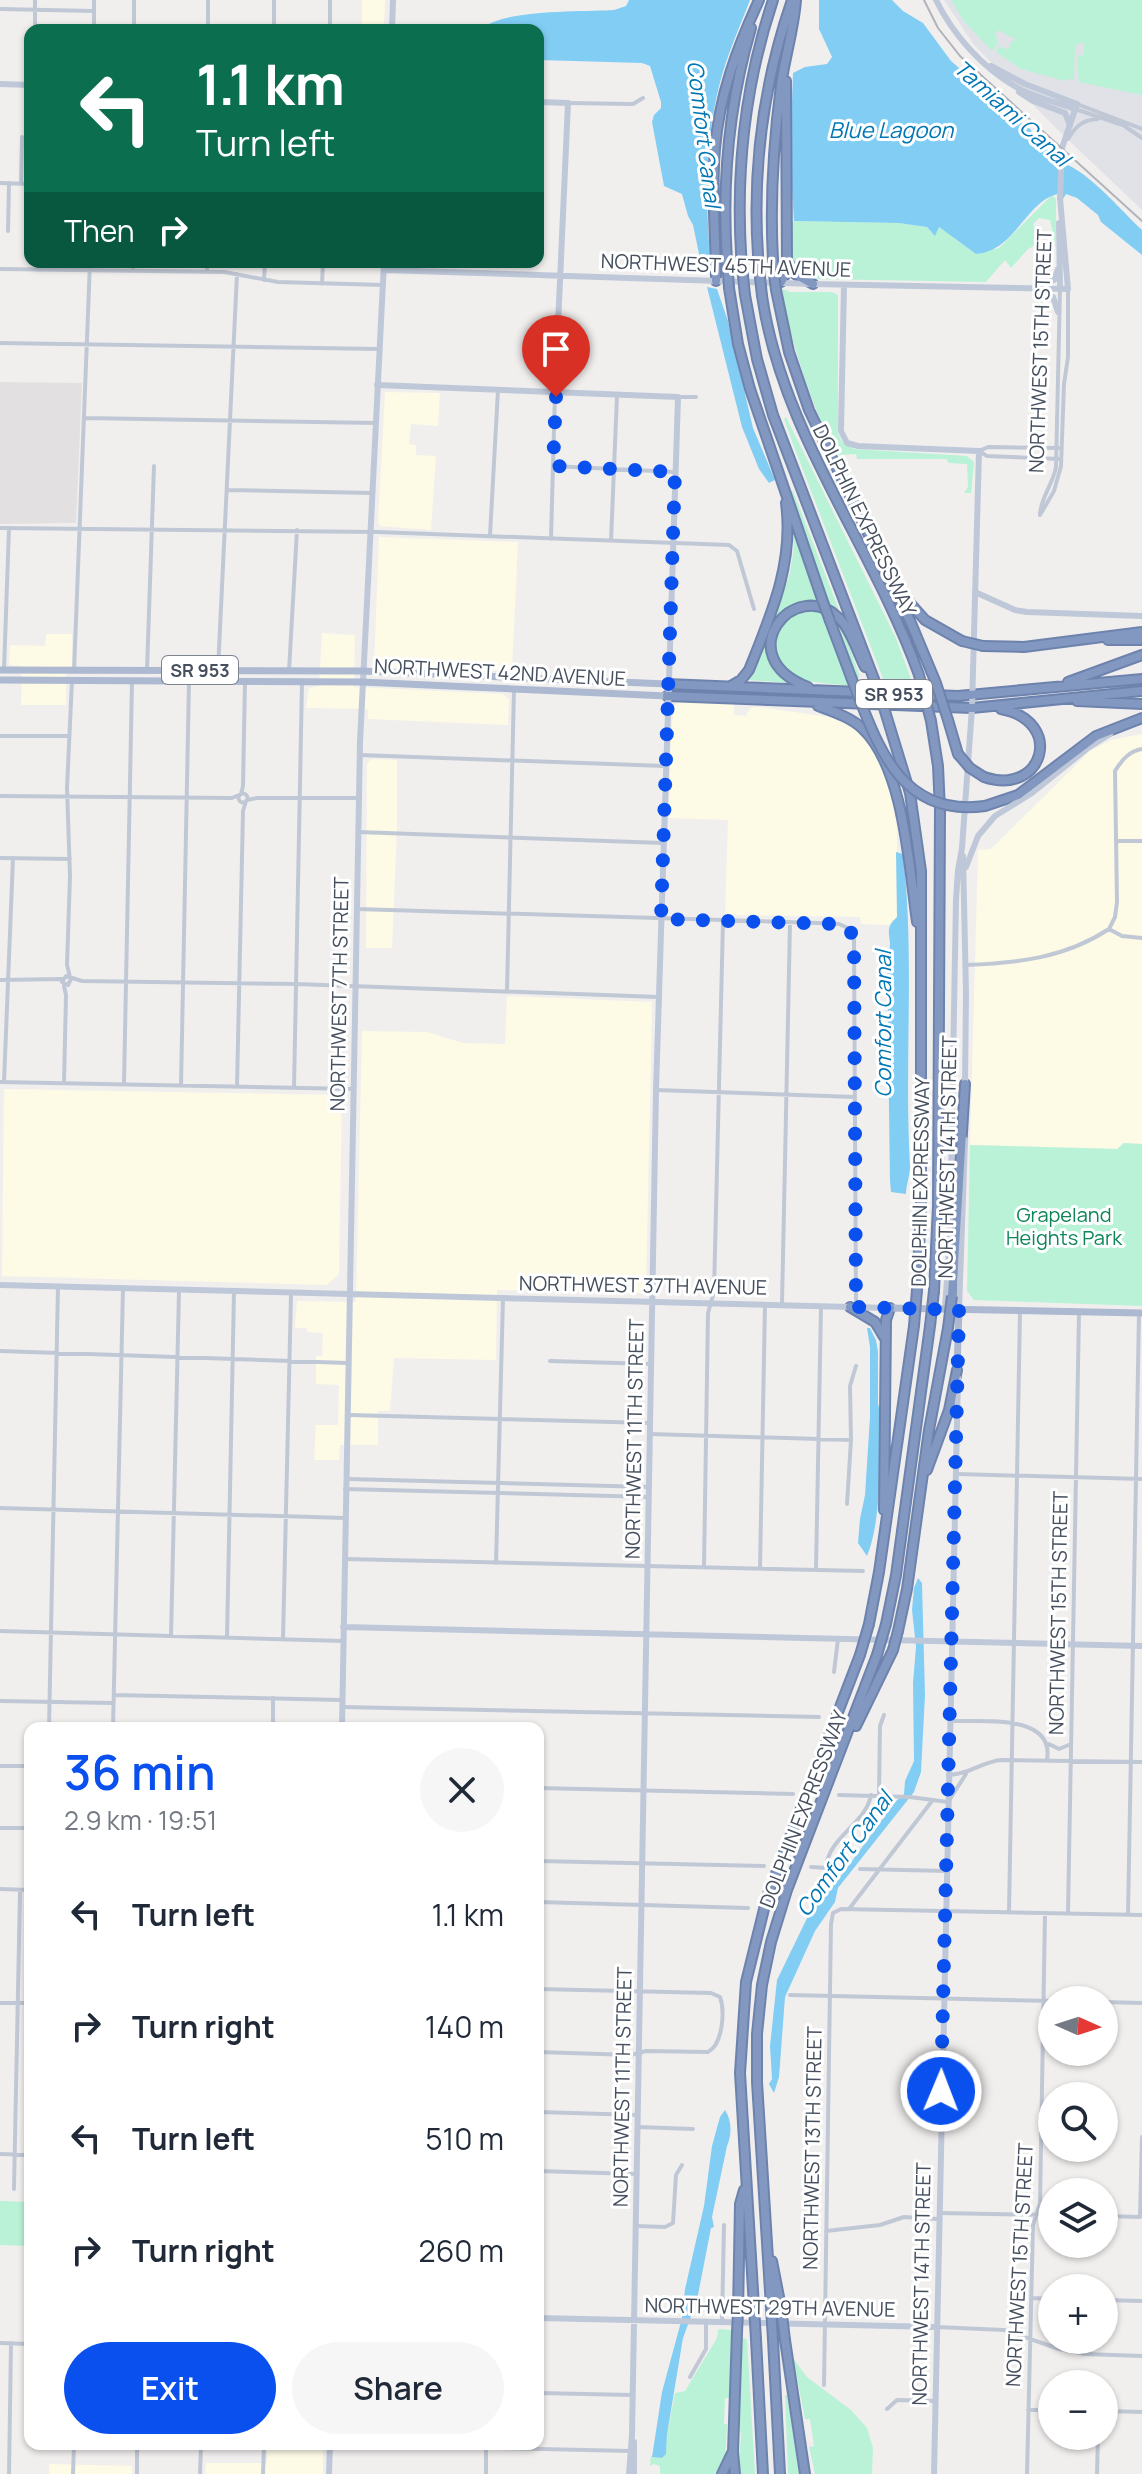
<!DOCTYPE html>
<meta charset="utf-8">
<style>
:root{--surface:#fff;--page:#f6f6f7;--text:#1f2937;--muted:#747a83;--accent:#0a50ef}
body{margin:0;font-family:Manrope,sans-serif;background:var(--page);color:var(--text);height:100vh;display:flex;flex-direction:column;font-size:30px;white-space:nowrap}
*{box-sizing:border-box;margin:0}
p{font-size:26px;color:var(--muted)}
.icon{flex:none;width:44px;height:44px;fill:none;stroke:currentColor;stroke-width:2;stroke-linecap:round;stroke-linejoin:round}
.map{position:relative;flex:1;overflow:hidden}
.panel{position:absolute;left:24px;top:1722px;width:520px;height:728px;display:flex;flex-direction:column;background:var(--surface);border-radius:16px;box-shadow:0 2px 6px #0004}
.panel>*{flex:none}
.top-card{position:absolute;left:24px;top:24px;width:520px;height:244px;border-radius:16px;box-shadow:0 2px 6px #0004;background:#0b6e4f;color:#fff;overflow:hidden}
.needle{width:52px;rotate:93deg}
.fabs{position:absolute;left:1038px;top:1986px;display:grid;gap:16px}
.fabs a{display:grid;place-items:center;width:80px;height:80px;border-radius:50%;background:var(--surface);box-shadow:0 2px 6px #0004;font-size:40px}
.pin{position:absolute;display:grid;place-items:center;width:68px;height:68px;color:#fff;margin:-82px -34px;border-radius:50% 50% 50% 0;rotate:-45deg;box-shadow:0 0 8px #0007}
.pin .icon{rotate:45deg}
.me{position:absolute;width:88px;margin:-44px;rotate:1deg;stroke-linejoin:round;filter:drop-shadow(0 0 6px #0008)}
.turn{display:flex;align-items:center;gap:28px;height:168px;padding:0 40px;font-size:36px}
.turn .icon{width:104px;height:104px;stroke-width:2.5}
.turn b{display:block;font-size:56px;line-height:68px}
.then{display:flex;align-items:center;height:76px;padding:0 40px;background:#0003;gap:16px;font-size:30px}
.round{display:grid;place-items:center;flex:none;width:84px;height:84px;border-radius:42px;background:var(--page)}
.headline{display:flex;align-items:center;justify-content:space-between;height:136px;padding:0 40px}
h1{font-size:48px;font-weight:600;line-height:60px;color:var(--accent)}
.cta{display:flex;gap:16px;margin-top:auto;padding:16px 40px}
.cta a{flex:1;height:92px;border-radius:48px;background:var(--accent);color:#fff;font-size:32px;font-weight:600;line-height:92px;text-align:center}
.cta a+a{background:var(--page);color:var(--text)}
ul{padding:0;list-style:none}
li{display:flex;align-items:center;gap:24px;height:112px;padding:0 40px}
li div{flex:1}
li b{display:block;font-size:30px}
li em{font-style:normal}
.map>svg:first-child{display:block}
.commercial{fill:#fdfae6}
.education{fill:#e2e0e0}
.airport{fill:#e0e2e7}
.green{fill:#b9f2d7}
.water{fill:#82cdf3}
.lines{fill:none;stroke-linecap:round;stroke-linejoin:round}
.highway-casing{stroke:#6d83ad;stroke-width:12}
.street{stroke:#c1c8d5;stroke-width:4}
.secondary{stroke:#bfc8d9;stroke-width:6}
.primary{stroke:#acb9d0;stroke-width:7}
.highway{stroke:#8298c1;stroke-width:8}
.rail{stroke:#b0b2b9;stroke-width:2}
.highway-bridge-casing{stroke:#6d83ad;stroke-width:12;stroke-linecap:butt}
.highway-bridge{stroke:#8298c1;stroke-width:8}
.route{stroke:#0a50ef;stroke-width:14;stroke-dasharray:0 25.2}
.labels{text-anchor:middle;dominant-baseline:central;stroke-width:6;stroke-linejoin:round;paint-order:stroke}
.shield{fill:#fff;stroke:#7d848e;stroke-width:2}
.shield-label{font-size:18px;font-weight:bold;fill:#454f5d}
.street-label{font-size:20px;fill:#454f5d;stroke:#fff}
.park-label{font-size:20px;fill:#0f855a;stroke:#fff}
.water-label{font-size:22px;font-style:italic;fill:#0177b5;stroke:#fff}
</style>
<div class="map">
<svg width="1142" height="2474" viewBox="0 0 1142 2474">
<rect width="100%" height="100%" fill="#f1efee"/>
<path class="commercial" d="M362,0H385L384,30H362Z
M385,392L440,393L438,426L411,424L409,444L416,445V455L436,456L431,530L380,526L378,523Z
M379,537L518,542L512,671L374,667Z
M322,633L355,635L354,687L503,694L509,700L508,725L368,719V709L306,708L309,688L319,686Z
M46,634H72V666L66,667V705H21L22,666L9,665L10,645L45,646Z
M678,702L734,704V715L746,716L750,708L758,707L830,717L846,723L868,740L875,751L892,798L897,827V918L889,925L861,924L860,917L725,915L728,820L669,818L671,734L674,706Z
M1142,734V1144L1124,1143L1117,1149L970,1145L978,850L991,849L1090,751L1111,740Z
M372,759L397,760V828L392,948H366L367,763Z
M507,996L652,1002L646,1293L497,1290L496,1360L394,1358L390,1411H378V1445H340L339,1460H314L316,1425H338L339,1385L316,1384V1356H322L323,1333L307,1332V1328H295L297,1301L356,1302L362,1031L427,1032L463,1043L505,1044Z
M4,1089L342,1095L339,1274L327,1285L2,1276Z
M268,2444H323V2474H205L206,2463H267Z
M49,2464L132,2466V2474H49Z"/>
<path class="education" d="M0,382L82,383L76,523L0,524Z"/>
<path class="airport" d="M944,0H1142V210L1062,134L974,45Z"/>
<path class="green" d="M951,0H1142V95L1079,82L1077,59L1080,54L1084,56L1083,42L1075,45L1074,80L1066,79L1065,81L1021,69L996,52L999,46L1008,50L1011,42L1017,40L998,30L995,34L998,43L992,51L963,20Z
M1052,195L1056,199V249L1050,220L1039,218L1033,224L1039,235L1036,245L1028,249L1011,268L1005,260L986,282L813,279C786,272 792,243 792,221L899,223L927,227L931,232L939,227L976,254L999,248Z
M783,289L790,292H832L838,295V433L842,442L854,449L967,456L974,462L971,493H964L968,487L967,464L949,463L946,459H857L856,454L836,455C810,401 793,348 781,290Z
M786,417L896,638L915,690L887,689L793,444L784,419Z
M790,490L793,491L839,610L836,611L828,606Z
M792,522L820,604C798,600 783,610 771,628L790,573L794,546Z
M807,610C843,611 849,648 860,676L851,686L805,681L791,676L774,652C776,627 782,616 807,610Z
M769,633L768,651L772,667H775L788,681L786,683L749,680Z
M1124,1143L1142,1144V1306L974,1300L967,1291L970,1145L1117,1149Z
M0,2201L30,2202L29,2246L0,2245Z
M718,2329L732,2330L730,2398H725L724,2424H727L725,2462L719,2474H660V2466L654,2464L650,2466L651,2454L652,2457L661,2458L666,2454L667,2434L675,2393L685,2391L717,2338Z
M742,2338L747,2339L755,2474H738L741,2436L739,2422Z
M793,2358L807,2377L851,2410L867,2428L873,2448L872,2474H815L809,2447L814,2446L810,2419H805Z
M785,2395H787L800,2474H788Z"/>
<path class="water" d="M629,0H750C738,31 724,62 717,95C704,152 706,210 711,269L703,273L693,225L688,216L682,194L664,186L652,122L654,115L661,108V102L650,66L642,63L538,60V30H481C498,9 585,12 614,10L626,6Z
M819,0H892L903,11L923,23L951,61L1030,129L1057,162C1083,164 1122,212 1142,230V255L1101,222L1098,215L1077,198L1066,194L1063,199V193C1027,196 1017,251 976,254L939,227L935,236L927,227L899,223L794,221L790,158L793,73L805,67L827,64L832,57L819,29Z
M707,287L717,289L728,321L753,428L775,480L769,483L759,469L742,427Z
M896,852L903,854C915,958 904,1062 910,1166C910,1177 906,1184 906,1194L891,1192L890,1181L887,965C888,959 890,949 890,943C889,931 886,927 897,917Z
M867,1328H870L876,1340L878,1352V1404L881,1414C880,1455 882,1520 867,1556L858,1543L860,1519L865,1495L870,1417V1347Z
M918,1578L922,1583L925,1695L921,1772L914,1792L838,1888L835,1902L815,1931L785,1997L779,2077L774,2093L769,2084L772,2079L770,2046L777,1980L810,1912L844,1872L895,1802L904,1794L905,1781L914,1761L913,1683L916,1647L912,1610L914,1588Z
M725,2110C732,2121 732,2134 727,2146L712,2217L714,2227L711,2228L697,2300L683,2338L667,2434L666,2454L662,2458L652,2457L662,2392L682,2318L685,2289L704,2206L712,2146L720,2117Z"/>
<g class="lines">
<g class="highway-casing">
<path id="highway" d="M788,262L795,274L813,284
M742,267C735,177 744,87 773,0
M759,268C751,176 762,87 792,0
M728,273C721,190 728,107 751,28
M774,274C769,211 773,147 781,85C785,57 794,28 796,0
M716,281C716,237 711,193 715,149C719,96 737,48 759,0
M781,282L786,273L787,260L786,81
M729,288L738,344L750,389L822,599
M776,290L789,352L809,410L911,623L936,683
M745,295L757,359L773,415L877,687
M762,296C782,433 873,546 919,675
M901,593L925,620L962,641
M830,621L851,677
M1108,640H1142
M983,646L1024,647L1142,632
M1068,682L1142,655
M667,684L958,696L1142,679
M731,686L741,680L749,670C771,615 794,563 786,503
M808,687C728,656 795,575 839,618C851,630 857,651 865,667
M667,696L972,708L1142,691
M1077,701L1142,704
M818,706C834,712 850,717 862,728C904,767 909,867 917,922
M884,708L910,793L921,871V1207L917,1290
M948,720L958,754
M931,721L938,766L940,810L938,1206L934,1291
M984,777C1044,797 1065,721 1001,709
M985,806L1018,795L1096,736L1142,718
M952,1296L965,1084
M850,1307L875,1322L884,1337
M927,1470L949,1410L957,1370
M884,1510L886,1320L890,1308
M869,1624L879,1572L914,1326
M886,1624L896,1575L930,1326
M898,1631L907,1589L929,1430L948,1328
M856,1726L893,1650
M772,2261L781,2307
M754,2307L740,2073L746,1982L767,1897L860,1655
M771,2307L757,2082V2034L762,1985L771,1942L787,1890L877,1655
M738,2312L740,2204L744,2190
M756,2339L763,2474
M773,2340L780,2474
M785,2340L805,2474
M722,2474L732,2453
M735,2474L733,2452L737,2332"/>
</g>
<path class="street" d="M35,0V30
M0,9L94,11
M94,30V0
M134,30V0
M208,30V0
M274,30V0
M330,30V0
M568,103L633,104L643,98
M1077,104L1142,129
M1075,109L1123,125L1142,138
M1068,139C1076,126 1082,120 1098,119
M0,183L30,184
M21,184L22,137
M8,231L9,183
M0,269L224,272L278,282L383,285
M133,271V262
M207,272V262
M264,280L265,262
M322,284L323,262
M0,343L379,349
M678,397H696
M85,418L376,423
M979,451L988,447L1060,448
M979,451L987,456L1059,459
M553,466L675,472
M227,490L372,493
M1040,515L1054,491L1061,466L1064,384L1068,357V289
M1040,515C1040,499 1053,484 1056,467L1060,289
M0,528L378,532L729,545L737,551L754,609
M490,535L498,390
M551,539L555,393
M611,541L617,396
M4,670L9,528
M147,670L154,466
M218,670L237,274
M74,671L90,262
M289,671L297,530
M0,736H69
M360,755L664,766
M238.5 798a4.5 4.5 0 1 1 9 0a4.5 4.5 0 1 1-9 0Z
M241,794L243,786L245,681
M0,796L232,798L239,795
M247,800L257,798H359
M358,832L663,843
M1117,841H1142
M0,858L70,859
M357,909L818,923L839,924L848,928L854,940L856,1307
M1109,929L1115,917L1117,902L1115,771C1122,760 1129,751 1142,749
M966,965C1018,963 1065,958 1109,929L1122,936L1142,938
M70,977L67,965L70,876L67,788L72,680
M71,979L68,985L62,982L66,976L82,981L296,984L659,997
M0,980L62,979
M507,991L514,689
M0,1082L353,1089
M4,1082L13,858
M64,1083L66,995L64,986
M124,1084L132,681
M181,1086L189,681
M237,1087L243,811L246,801
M294,1088L302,682
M656,1090L855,1097
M782,1304L790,923
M0,1351L347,1363
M550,1361L651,1364
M349,1415L650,1423
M650,1434L851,1440
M957,1474L1142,1479
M348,1479L649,1487
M345,1489L649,1497
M847,1504L851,1440L850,1386L856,1366
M0,1508L345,1518
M344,1559L863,1571
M496,1563L503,1298
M704,1567L708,1313L714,1292L723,921
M760,1568L765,1304
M816,1569L821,1306
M0,1631L343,1641
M171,1636L179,1291
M227,1638L234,1292
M283,1639L291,1294
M834,1672L838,1639
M114,1695L342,1700
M0,1701L113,1703
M342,1707L819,1717
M951,1721C981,1722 1055,1713 1047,1760
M49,1728L58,1286
M113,1728L123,1288
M273,1728V1698
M1049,1744L1059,1749L1071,1744
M0,1766H30
M948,1775C968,1775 981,1762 1001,1760L1142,1762
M538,1788L793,1794
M839,1795L910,1797L948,1802L966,1774
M879,1795L880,1726L884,1715
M0,1828H30
M538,1861L764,1866
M811,1867L844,1869
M826,1868C828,1837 866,1824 871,1795
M860,1869L947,1871
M0,1889L30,1890
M538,1902L748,1908
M849,1909L932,1801
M1009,1912L1020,1311
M1068,1913L1079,1312
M1128,1915L1139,1313
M538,1989L711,1993L720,1997C725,2011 723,2044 708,2052L646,2051L631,2055L538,2052
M790,1995L1052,2001
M1104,2002L1142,2003
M0,2003H30
M538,2112L638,2115
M638,2127L693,2129
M0,2154L30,2155
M538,2171L636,2174
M14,2189L20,1890
M939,2213L1052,2215
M1104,2216L1140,2217
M1140,2217L1142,2137
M637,2226L665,2227L673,2223L676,2175L682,2165
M826,2231L880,2225L904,2217L938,2219
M1031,2298L1052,2299
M1104,2300L1142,2301
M722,2322L724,2225
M936,2327L1004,2330L1059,2349L1084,2354L1142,2356
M0,2343L30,2344
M690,2377L706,2349V2322
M824,2385L831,1924L833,1913L841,1909L1142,1915
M538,2393L632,2395
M887,2409L897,2400L935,2401
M1028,2410H1052
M1104,2411L1142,2412
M330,2444L630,2451
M9,2474L11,2343
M73,2474L74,2444
M137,2474V2444
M200,2474L201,2444
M263,2474L264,2444
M486,2474V2444
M1027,2474L1033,2225L1040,2203L1045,1914
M1097,2474L1098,2436"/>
<path class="secondary" d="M936,0C953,35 983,68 1016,87C1034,97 1056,102 1075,109
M392,30L393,0
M991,66L1025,84L1077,104L1062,148L1060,199
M0,84L30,85
M1019,92L1033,101L1065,113L1070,125
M538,102L568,103L555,392
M1059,223L1060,289
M384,270L813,284L1068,289L1060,198
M844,285L841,431L847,443L858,446L979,451L972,708L962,848L958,870L956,900L950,1234L945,1309
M1038,286L1054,280L1058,269
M1039,291L1053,297L1058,312
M377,385L678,397L656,1090L632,2435L629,2474
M975,592L1015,610L1027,612L1142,616
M963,856L966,993L965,1085
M966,867L978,836L995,816L1032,793L1088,748L1110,734
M0,1285L890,1308
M959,1310L965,1140
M343,1627L1142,1646
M342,1728L360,742L384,262
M538,2318L936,2327
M634,2442V2474
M329,2474L330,2444
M934,2474L958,1378"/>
<path class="primary" d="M0,670L362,671L667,684
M0,680L362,682L667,696
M890,1308L1142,1313
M957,1370L959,1310"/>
<use href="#highway" class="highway"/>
<path class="rail" d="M924,0L938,28L960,56L1142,221"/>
<g class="highway-bridge-casing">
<path id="highway-bridge" d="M742,267L745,295
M759,268L762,296
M728,273L729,288
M774,274L776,290
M822,599L830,621
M962,641L983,646
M919,675L931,721
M851,677C876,741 898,818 985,806
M936,683L948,720
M874,687L884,708
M958,754L970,768L984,777
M914,1326L917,1290
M930,1326L934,1291
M948,1328L952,1296
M893,1650L898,1631
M860,1655L869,1624
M877,1655L886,1624
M754,2307L756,2339
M771,2307L773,2340
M781,2307L785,2340
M737,2332L738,2312"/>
</g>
<use href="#highway-bridge" class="highway-bridge"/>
</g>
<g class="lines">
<path class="route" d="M556,397L553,466L675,472L661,919L835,924L850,930L854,940L856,1307L959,1310L941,2091"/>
</g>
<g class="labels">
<g class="shield">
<rect x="162" y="656" width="76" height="28" rx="6"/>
<rect x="856" y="680" width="76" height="28" rx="6"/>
</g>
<g class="shield-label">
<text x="200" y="670">SR 953</text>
<text x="894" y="694">SR 953</text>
</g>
<g class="street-label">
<text transform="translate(726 265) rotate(2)">NORTHWEST 45TH AVENUE</text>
<text transform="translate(1040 351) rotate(-88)">NORTHWEST 15TH STREET</text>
<text transform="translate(865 520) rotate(64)">DOLPHIN EXPRESSWAY</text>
<text transform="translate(500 672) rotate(3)">NORTHWEST 42ND AVENUE</text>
<text transform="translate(339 994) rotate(-89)">NORTHWEST 7TH STREET</text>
<text transform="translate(947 1157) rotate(-89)">NORTHWEST 14TH STREET</text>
<text transform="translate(920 1182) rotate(-89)">DOLPHIN EXPRESSWAY</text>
<text transform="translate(643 1285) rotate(1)">NORTHWEST 37TH AVENUE</text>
<text transform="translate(634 1439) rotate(-89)">NORTHWEST 11TH STREET</text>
<text transform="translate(1058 1613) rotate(-89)">NORTHWEST 15TH STREET</text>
<text transform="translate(803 1809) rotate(-69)">DOLPHIN EXPRESSWAY</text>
<text transform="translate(622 2087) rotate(-89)">NORTHWEST 11TH STREET</text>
<text transform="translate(812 2148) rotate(-89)">NORTHWEST 13TH STREET</text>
<text transform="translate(1019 2265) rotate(-87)">NORTHWEST 15TH STREET</text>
<text transform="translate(921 2284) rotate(-89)">NORTHWEST 14TH STREET</text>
<text transform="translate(770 2307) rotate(1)">NORTHWEST 29TH AVENUE</text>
</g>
<g class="park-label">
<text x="1064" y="1214">Grapeland<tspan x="1064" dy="23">Heights Park</tspan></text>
</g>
<g class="water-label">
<text transform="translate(1012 113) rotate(42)">Tamiami Canal</text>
<text x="891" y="130">Blue Lagoon</text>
<text transform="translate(704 134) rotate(83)">Comfort Canal</text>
<text transform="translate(883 1024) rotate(-90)">Comfort Canal</text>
<text transform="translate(844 1854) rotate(-54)">Comfort Canal</text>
</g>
</g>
</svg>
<div class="fabs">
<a><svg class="needle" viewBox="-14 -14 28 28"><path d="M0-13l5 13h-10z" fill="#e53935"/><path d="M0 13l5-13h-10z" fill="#747a83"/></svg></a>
<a><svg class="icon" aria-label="search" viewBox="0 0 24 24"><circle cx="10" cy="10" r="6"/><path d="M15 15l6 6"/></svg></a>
<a><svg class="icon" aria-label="layers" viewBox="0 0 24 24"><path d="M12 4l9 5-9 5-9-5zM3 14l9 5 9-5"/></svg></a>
<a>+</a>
<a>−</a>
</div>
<div class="pin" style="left:556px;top:397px;background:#d93025"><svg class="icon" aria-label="arrive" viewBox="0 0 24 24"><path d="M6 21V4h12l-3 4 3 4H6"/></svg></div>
<svg class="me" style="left:941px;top:2091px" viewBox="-20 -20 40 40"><circle r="17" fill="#0a50ef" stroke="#fff" stroke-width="3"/><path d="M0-11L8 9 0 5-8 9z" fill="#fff"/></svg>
<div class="top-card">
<div class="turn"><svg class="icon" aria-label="left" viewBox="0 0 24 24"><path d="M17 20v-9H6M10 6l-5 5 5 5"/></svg><div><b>1.1 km</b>Turn left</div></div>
<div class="then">Then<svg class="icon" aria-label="right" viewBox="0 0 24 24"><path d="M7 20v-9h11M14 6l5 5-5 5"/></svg></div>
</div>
<section class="panel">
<div class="headline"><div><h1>36 min</h1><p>2.9 km · 19:51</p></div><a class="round"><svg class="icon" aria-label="close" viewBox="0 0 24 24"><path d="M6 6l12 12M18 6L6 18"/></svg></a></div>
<ul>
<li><svg class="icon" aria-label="left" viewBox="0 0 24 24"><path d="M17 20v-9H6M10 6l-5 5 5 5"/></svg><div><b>Turn left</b></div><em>1.1 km</em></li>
<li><svg class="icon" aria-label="right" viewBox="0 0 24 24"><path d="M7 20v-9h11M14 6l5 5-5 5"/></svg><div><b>Turn right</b></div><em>140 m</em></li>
<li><svg class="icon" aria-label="left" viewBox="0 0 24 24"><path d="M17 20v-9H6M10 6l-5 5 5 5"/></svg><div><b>Turn left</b></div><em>510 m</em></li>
<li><svg class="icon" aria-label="right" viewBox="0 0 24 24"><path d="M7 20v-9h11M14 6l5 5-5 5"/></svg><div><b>Turn right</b></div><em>260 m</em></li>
</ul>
<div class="cta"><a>Exit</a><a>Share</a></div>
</section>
</div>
